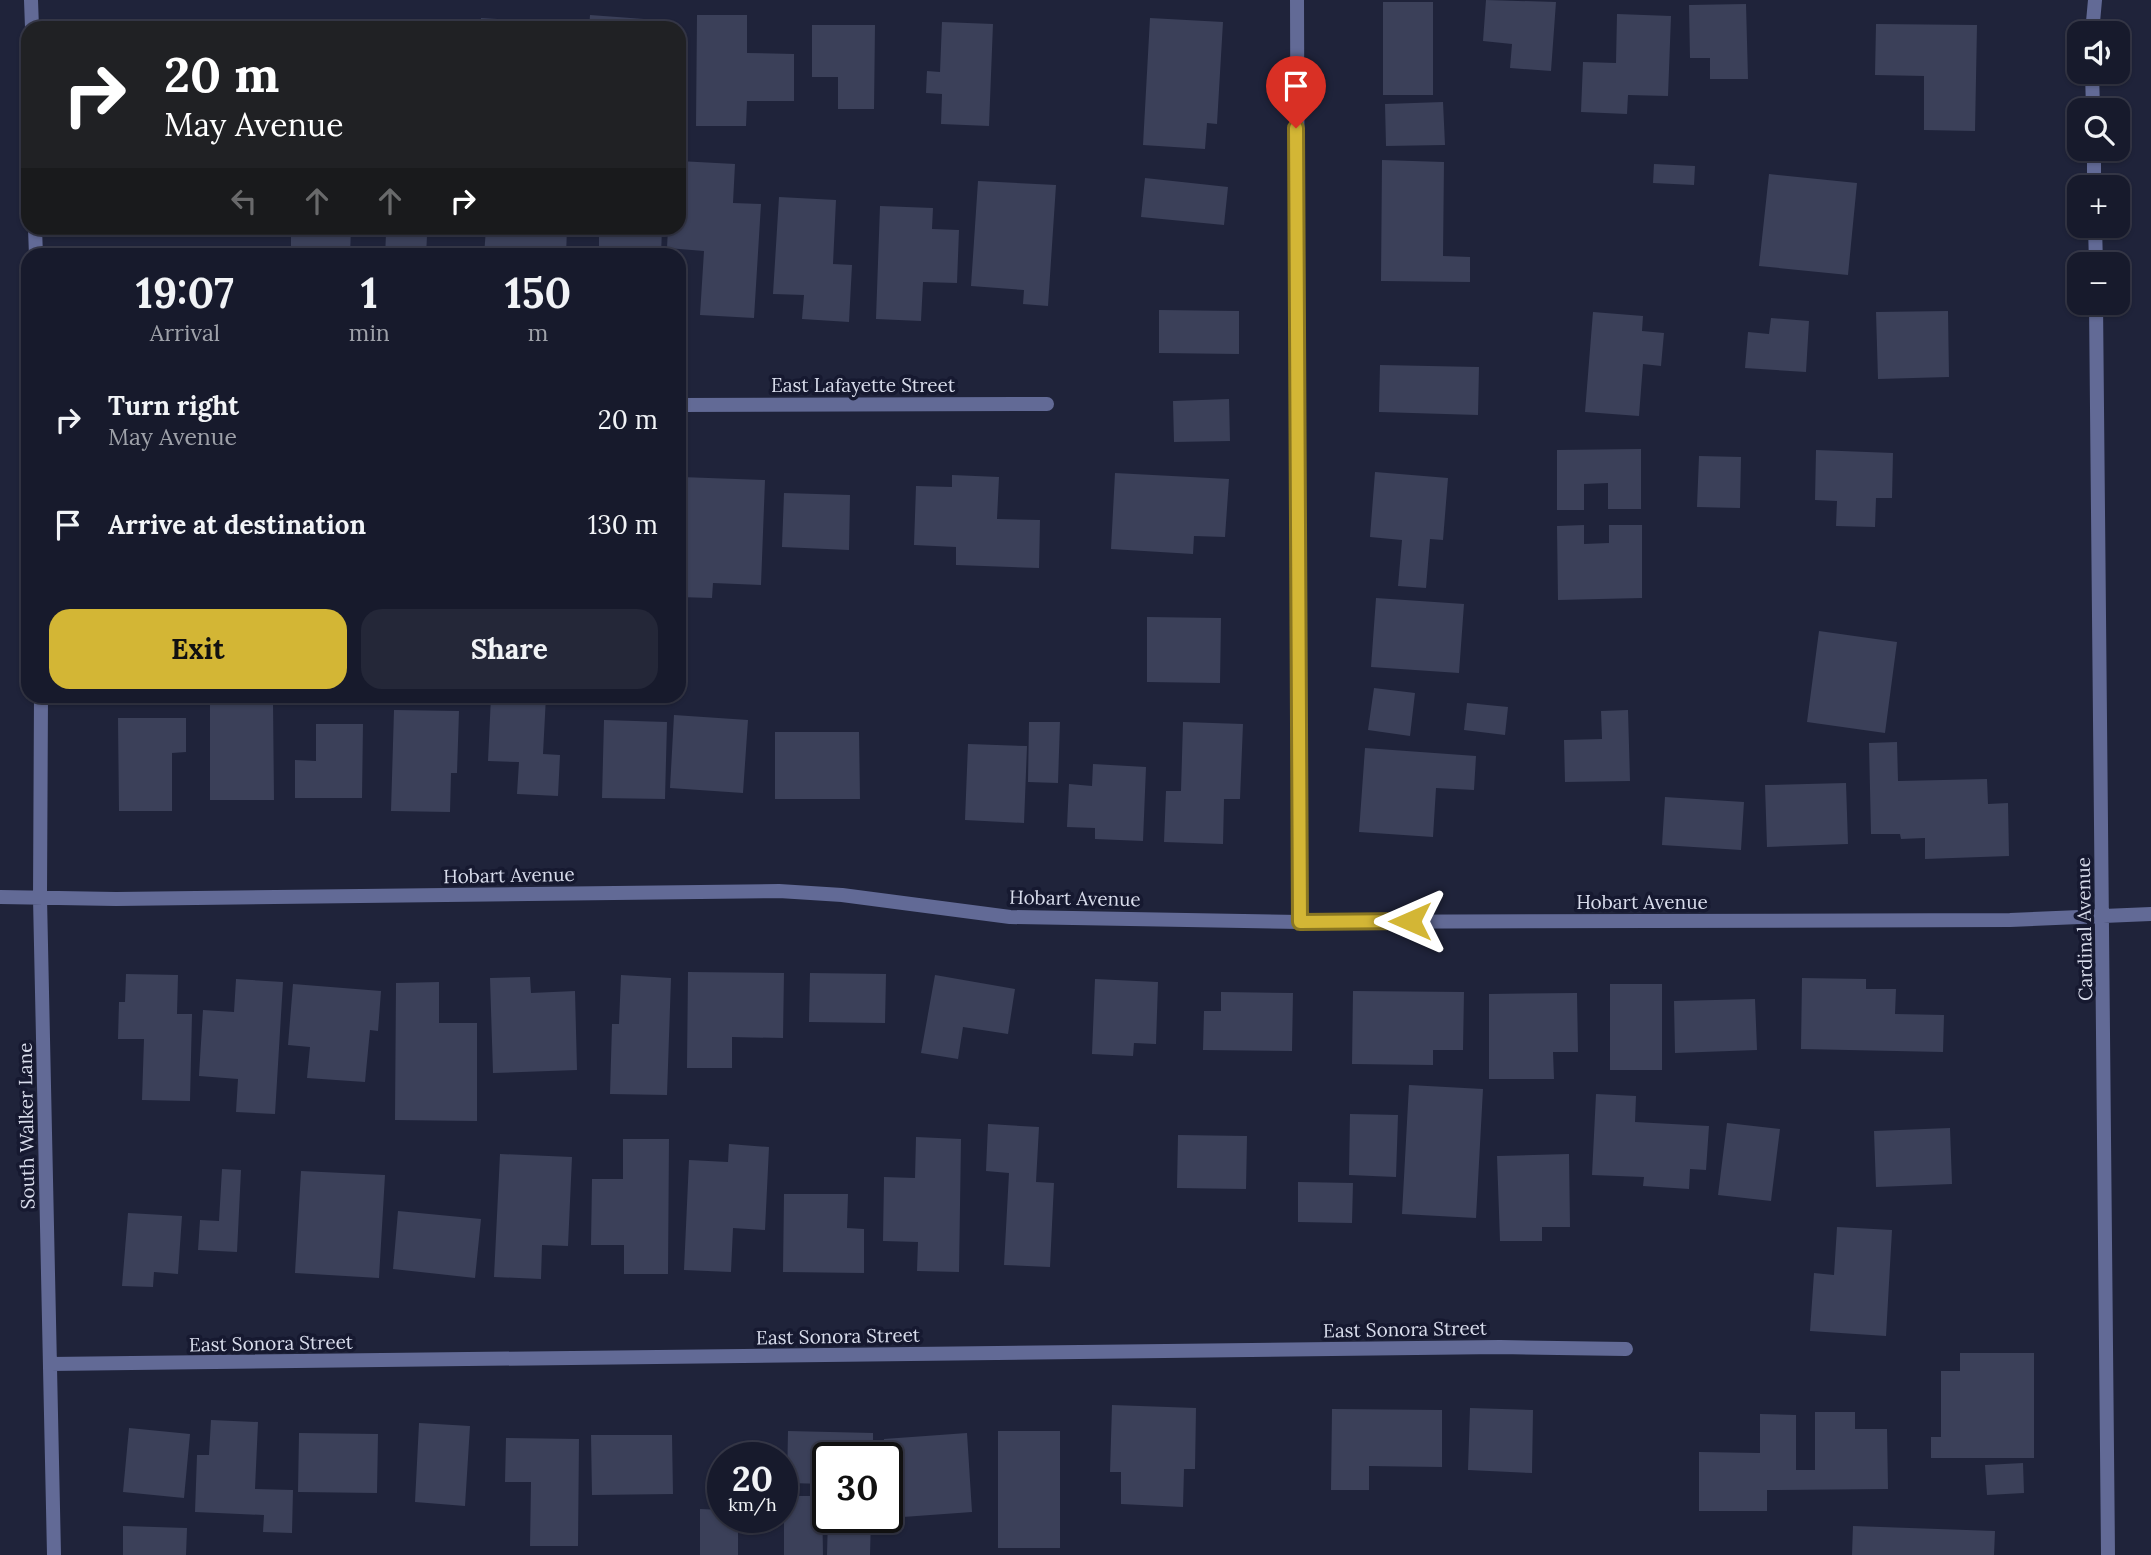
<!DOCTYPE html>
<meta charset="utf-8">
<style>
:root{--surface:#171a2c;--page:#242738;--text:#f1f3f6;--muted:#9ea1a9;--line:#363848;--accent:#d3b635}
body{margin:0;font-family:Lora,serif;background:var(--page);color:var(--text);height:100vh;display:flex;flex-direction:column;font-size:26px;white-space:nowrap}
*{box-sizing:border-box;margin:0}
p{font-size:23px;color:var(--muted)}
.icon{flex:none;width:38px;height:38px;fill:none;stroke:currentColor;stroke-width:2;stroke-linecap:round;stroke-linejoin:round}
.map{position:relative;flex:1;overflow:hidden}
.panel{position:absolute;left:21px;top:248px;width:665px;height:455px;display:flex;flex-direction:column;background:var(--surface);border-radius:21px;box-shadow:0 2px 5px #0004,0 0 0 2px var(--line)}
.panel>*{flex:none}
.banner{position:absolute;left:21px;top:21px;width:665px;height:214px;border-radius:21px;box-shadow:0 2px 5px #0004,0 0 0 2px var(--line);background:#202124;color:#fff;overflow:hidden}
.buttons{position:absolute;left:2067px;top:21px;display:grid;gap:14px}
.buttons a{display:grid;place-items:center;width:63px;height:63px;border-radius:14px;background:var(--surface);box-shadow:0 2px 5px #0004,0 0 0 2px var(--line);font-size:35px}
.speed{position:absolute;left:707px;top:1442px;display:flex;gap:14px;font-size:35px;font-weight:700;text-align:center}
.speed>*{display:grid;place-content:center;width:91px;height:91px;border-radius:50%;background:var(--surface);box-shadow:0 2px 5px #0004,0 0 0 2px var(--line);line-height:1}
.speed small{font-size:18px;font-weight:400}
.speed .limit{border:4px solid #111;border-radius:10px;background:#fff;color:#111}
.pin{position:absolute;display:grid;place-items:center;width:60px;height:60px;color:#fff;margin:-72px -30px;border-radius:50% 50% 50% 0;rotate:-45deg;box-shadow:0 0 7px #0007}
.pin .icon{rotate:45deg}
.me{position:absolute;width:77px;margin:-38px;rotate:270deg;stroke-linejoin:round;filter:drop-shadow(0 0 5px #0008)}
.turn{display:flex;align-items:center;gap:24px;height:147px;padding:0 28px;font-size:32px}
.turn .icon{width:91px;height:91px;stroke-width:2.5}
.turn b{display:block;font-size:49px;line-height:60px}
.lanes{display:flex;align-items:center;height:66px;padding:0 28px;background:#0003;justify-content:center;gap:35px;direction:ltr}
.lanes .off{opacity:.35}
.eta{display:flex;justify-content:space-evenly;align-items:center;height:119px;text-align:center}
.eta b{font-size:42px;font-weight:800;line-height:49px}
.primary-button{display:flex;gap:14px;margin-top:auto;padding:14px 28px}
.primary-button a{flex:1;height:80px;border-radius:21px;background:var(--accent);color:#111;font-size:28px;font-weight:800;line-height:80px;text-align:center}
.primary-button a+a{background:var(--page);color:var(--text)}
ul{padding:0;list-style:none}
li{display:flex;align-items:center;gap:21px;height:105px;padding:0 28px}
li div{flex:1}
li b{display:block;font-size:26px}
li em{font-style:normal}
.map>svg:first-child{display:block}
.building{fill:#3b4059}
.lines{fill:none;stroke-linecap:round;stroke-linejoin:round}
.street{stroke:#626a96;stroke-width:14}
.route-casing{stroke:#897622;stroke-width:18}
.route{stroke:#d3b635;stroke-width:12}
.labels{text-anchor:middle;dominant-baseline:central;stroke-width:7;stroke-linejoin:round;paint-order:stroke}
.street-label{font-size:19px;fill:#d8dceb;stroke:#161930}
</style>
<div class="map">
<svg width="2151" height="1555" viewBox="0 0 2151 1555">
<rect width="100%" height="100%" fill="#1f233a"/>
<path class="building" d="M1486,0L1556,2L1551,71L1510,68L1512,44L1483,41Z
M1383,2H1433V95H1383Z
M1746,4L1748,79H1710V58H1690L1689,5Z
M1617,14L1671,16L1668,96L1628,95L1627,114L1581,112L1583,62L1616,63Z
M590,15L671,21V28H589Z
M697,15H747V53L794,54V101H747L746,126H696Z
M481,18L532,21L531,28H480Z
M1150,18L1223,22L1217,124L1207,123L1205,149L1143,145Z
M942,22L993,24L989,126L941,124L942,94L926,93L927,71L940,72Z
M1876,24L1977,25L1975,131L1924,130V76L1875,75Z
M812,25H875L874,109H838V77H812Z
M1443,102L1445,145L1386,146L1385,104Z
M1382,160L1444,162L1443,256L1470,257V282L1381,281Z
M679,161L735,164L733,203L761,204L754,318L700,315L704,251L667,248L668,228H679Z
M1654,164L1695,166L1694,185L1653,183Z
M1769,174L1857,183L1848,275L1759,266Z
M1145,178L1228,187L1224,225L1141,217Z
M978,181L1056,185L1048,306L1023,304L1024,290L971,286Z
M779,197L836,200L833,264L852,265L849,322L802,319L804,295L773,294Z
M880,206L933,208L932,229L959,230L957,283L923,282L921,321L876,319Z
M291,228H351L350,256H291Z
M486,228H567L566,256H484Z
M599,228H662L661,256H599Z
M386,234L427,236L426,256H385Z
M134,251V256H96V253Z
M1159,310L1239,311V354L1159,353Z
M1948,311L1949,377L1878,379L1876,312Z
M1593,312L1643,316L1642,331L1664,333L1661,366L1643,364L1639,416L1585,412Z
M1771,318L1809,321L1806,372L1745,368L1748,332L1769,334Z
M1380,365L1479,367L1478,415L1379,412Z
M1229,399L1230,441L1174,442L1173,401Z
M1641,449V509H1608V483L1584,484V510H1557V450Z
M1816,450L1893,453L1892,498H1876L1875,527L1836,526L1837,501L1815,500Z
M1699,456L1741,457L1740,508L1697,507Z
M1375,472L1448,478L1443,540L1430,539L1426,588L1398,586L1402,540L1370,537Z
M1115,473L1229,479L1225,537L1194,536L1193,554L1111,549Z
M952,475L999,477L997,519L1040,520L1039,568L956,565V547L914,545L916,486L952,487Z
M681,477L765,480L761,585L713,583L712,598L679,597Z
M784,493L850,495L849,550L782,547Z
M1584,525V544L1609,543V525H1642V598L1558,600L1557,526Z
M1376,598L1464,604L1459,673L1371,667Z
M1147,617L1221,618L1220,683L1147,682Z
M1819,631L1897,642L1885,733L1807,722Z
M1374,688L1415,693L1410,736L1368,730Z
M491,696H546L543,754L560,755L558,796L517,794L519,762L488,761Z
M210,702L273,703L274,800H210Z
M1467,703L1508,707L1505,735L1464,730Z
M394,710L459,711L457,773H451L450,812L391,811Z
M1628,710L1630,781L1565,782L1564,740L1602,739L1601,711Z
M674,715L748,720L743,793L670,788Z
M118,718H186V752L172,753V811H119Z
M604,720L667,722L665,799L602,798Z
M1029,722H1060L1058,783L1028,782Z
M1183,722L1243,724L1240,799H1224L1223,844L1164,842L1166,791H1181Z
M316,724H363L362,798H295V760L316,761Z
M775,732H859L860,799H775Z
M1897,742L1898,781L1987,779L1988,804L2008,803L2009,856L1925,859V838L1901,839L1900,834H1871L1869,743Z
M968,744L1027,746L1024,823L965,820Z
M1365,748L1476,756L1474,790L1436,788L1433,837L1359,832Z
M1093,764L1146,767L1143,841L1095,839V828L1067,827L1069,784L1092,786Z
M1846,783L1848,844L1767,847L1765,785Z
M1665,797L1744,802L1741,850L1662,845Z
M688,972L784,973L783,1038L732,1037V1068H687Z
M810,973L886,974L885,1023L809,1022Z
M126,974L178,975L177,1014H192L190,1101L142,1100L144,1039H118L119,1002H125Z
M621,975L671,978L667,1095L610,1094L612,1024H619Z
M935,975L1015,989L1008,1034L963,1027L958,1059L921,1053Z
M530,977L531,993L575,991L577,1070L493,1073L490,978Z
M1802,978L1866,979V989H1896L1895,1014L1944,1015L1943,1052L1801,1049Z
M236,979L283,982L275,1114L236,1112L238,1079L199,1076L203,1010L234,1012Z
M1095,979L1158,982L1156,1044L1134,1043L1133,1056L1092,1054Z
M439,982V1023H477V1121L395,1120L396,983Z
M293,984L381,991L378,1031L370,1030L365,1082L307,1078L310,1047L288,1045Z
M1610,984H1662V1070H1610Z
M1353,991L1464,992L1463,1050H1433V1065L1352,1064Z
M1221,992L1293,993L1292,1051L1203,1050L1204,1011H1221Z
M1577,993L1578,1052H1553L1554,1079H1489V994Z
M1755,999L1757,1050L1675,1053L1674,1001Z
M1409,1085L1483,1089L1476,1218L1402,1214Z
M1596,1094L1636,1096L1635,1122L1709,1126L1706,1170L1690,1169L1689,1189L1643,1186L1644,1177L1592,1175Z
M1350,1114L1398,1115L1396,1177L1349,1175Z
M1727,1123L1780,1129L1771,1201L1718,1195Z
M988,1124L1039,1127L1036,1182L1054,1183L1050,1267L1004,1265L1009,1173L986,1171Z
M1950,1128L1952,1184L1876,1187L1874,1131Z
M1178,1135L1247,1136L1246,1189L1177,1188Z
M916,1137L961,1139L959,1272L917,1271L918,1242L883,1241L884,1177L915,1178Z
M623,1139H669L668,1274H624V1245H591L592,1179H623Z
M729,1144L769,1147L765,1230L733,1228L731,1272L684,1270L689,1160L728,1162Z
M500,1154L572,1157L568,1246L542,1245L541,1279L494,1277Z
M1569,1154L1570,1227H1542V1241H1500L1497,1156Z
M222,1169L241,1170L237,1252L198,1250L200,1220L219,1221Z
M301,1171L385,1175L379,1278L295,1273Z
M1298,1182L1353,1183L1352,1223L1298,1222Z
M784,1194H848L847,1228L864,1229V1273L783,1272Z
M398,1211L481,1219L475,1278L393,1269Z
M128,1213L182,1216L178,1274L154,1272L153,1287L122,1286Z
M1837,1227L1892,1230L1886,1336L1810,1331L1814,1273L1834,1275Z
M1960,1353H2034V1458H1931V1437H1941V1371H1960Z
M1112,1405L1196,1408L1195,1469H1184L1183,1507L1121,1504V1472H1110Z
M1470,1408L1533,1410L1532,1473L1468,1470Z
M1332,1409L1442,1410V1467L1369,1466V1490H1331Z
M1815,1412H1855V1429H1887L1888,1489L1767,1490V1511H1699V1452L1760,1453V1414L1796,1415V1470H1815Z
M211,1420L258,1422L255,1489L293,1490L292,1533L263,1532L264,1515L195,1512L197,1455H209Z
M419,1423L470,1426L465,1506L415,1502Z
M129,1428L190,1434L184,1498L123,1492Z
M788,1431L873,1433V1458H828V1484L787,1483Z
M998,1431H1060V1548H998Z
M299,1433L378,1434L377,1493L298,1492Z
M967,1433L972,1512L889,1518L884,1439Z
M591,1435H672L673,1494L592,1495Z
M506,1438L579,1439L578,1546H530L531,1482H505Z
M2023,1463L2024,1493L1987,1495L1985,1465Z
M784,1496H822L823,1555H784Z
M700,1509L723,1510V1517H738V1555H700Z
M828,1517H871L870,1555H827Z
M123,1526L187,1528L186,1555H123Z
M1853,1526L1995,1531L1994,1555H1852Z"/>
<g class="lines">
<path class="street" d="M31,0L32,28
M1297,0L1300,922
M2092,33L2095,0
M2092,72L2093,110
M2094,149V187
M2095,226L2096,264
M35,228L36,256
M2096,303L2108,1555
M679,405L1047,404
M41,696L40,898L54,1555
M0,897L116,899L779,891L842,895L1010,917L1300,922L2010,920L2151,914
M50,1364L1500,1347L1626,1349"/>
</g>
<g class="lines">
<g class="route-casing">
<path id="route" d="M1296,128L1300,922L1410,921"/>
</g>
<use href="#route" class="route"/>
</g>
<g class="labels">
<g class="street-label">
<text x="863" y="385">East Lafayette Street</text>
<text transform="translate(509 875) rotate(-1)">Hobart Avenue</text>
<text transform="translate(1075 898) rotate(1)">Hobart Avenue</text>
<text x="1642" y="902">Hobart Avenue</text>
<text transform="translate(2084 929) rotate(-91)">Cardinal Avenue</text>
<text transform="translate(26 1126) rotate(-91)">South Walker Lane</text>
<text transform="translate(1405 1329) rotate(-1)">East Sonora Street</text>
<text transform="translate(838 1336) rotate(-1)">East Sonora Street</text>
<text transform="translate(271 1343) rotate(-1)">East Sonora Street</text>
</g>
</g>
</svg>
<div class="buttons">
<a><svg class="icon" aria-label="sound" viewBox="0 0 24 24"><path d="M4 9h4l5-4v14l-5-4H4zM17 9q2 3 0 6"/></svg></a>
<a><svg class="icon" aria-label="search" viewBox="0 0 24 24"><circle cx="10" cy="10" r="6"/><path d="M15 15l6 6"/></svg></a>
<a>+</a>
<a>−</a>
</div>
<div class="speed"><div>20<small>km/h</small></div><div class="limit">30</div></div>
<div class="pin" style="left:1296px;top:128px;background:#d93025"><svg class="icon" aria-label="arrive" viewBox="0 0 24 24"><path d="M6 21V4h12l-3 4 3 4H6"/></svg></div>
<svg class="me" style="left:1410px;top:921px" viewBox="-20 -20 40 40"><path d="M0-17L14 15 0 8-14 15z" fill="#d3b635" stroke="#fff" stroke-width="4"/></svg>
<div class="banner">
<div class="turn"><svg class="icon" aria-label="right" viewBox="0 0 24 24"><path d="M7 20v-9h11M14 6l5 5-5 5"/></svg><div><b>20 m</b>May Avenue</div></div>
<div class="lanes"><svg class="icon off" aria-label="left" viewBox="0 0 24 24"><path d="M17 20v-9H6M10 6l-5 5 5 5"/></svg><svg class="icon off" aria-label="ahead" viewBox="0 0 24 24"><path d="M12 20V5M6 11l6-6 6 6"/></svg><svg class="icon off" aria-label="ahead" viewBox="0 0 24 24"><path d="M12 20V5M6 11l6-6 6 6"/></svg><svg class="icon" aria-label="right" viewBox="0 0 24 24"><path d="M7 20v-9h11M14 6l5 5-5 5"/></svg></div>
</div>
<section class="panel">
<div class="eta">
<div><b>19:07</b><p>Arrival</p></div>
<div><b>1</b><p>min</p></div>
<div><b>150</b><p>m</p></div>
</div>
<ul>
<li><svg class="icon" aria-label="right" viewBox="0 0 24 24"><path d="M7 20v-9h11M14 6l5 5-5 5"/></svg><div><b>Turn right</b><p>May Avenue</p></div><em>20 m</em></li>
<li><svg class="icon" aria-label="arrive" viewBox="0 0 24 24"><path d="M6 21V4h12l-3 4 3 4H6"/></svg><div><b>Arrive at destination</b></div><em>130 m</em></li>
</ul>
<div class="primary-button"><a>Exit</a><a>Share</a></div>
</section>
</div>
